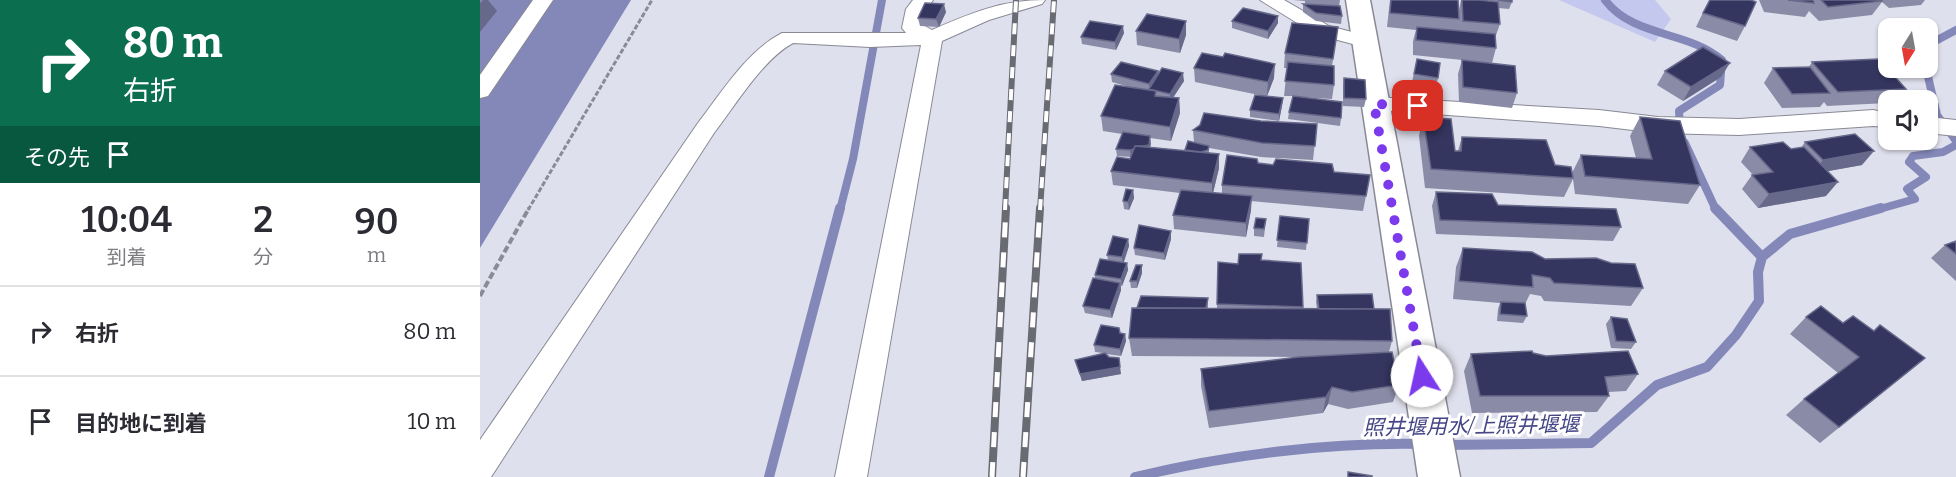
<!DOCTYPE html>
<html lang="ja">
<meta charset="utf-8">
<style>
:root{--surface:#fff;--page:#f7f7f7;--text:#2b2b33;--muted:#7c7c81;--line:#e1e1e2}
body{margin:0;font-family:Bitter,"Noto Sans JP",serif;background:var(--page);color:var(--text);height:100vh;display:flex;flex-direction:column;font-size:22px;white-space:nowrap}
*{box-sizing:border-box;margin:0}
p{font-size:20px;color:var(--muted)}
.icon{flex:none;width:33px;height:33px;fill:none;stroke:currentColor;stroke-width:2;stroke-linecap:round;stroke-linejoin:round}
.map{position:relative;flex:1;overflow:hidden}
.panel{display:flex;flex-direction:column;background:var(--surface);width:480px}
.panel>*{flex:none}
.top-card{background:#0b6e4f;color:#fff;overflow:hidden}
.needle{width:39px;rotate:191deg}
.buttons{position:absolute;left:1398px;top:18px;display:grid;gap:12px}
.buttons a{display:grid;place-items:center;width:60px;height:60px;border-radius:12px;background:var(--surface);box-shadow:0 2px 4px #0004;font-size:30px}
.pin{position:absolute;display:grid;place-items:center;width:51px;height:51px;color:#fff;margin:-26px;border-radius:12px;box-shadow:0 3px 9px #0006}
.me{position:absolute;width:66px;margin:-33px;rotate:350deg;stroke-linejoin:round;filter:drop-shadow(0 0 4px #0008)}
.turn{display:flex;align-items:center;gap:21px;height:126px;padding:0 24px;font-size:27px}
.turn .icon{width:78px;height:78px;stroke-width:2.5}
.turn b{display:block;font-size:42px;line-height:51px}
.then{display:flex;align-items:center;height:57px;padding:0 24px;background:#0003;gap:12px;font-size:22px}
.eta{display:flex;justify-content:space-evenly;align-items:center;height:102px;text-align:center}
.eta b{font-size:36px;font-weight:600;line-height:42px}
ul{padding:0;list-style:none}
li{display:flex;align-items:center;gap:18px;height:90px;padding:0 24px;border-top:2px solid var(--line)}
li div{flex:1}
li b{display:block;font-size:22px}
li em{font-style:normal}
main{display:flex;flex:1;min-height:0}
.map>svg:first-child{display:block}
.green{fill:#c4c8ee}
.water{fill:#8488b9}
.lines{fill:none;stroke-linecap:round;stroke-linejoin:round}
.stream-far1{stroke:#8488b9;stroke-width:8}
.stream{stroke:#8488b9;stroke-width:10}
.street-casing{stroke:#888995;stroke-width:2}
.secondary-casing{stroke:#888995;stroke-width:3}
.path-far1{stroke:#8a8b94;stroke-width:3;stroke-dasharray:5 2;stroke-linecap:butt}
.path{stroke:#8a8b94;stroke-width:4;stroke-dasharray:7 3;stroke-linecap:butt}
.street{fill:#fff;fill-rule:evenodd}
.secondary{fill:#fff;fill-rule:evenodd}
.rail-far1-casing{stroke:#6a6b72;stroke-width:6}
.rail-casing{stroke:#6a6b72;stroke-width:8}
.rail-far1{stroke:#fff;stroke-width:4;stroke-dasharray:11;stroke-linecap:butt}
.rail{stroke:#fff;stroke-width:5;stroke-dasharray:15;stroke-linecap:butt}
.wall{fill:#8a8ba6}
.shaded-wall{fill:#67698a}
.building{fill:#343660;stroke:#67698a;stroke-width:1.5}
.route{stroke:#7c3aed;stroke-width:10;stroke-dasharray:0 18}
.labels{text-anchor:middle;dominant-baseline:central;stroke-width:6;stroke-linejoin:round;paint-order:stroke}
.water-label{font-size:21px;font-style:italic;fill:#454685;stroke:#fff}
</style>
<main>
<section class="panel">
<div class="top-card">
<div class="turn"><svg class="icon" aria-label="right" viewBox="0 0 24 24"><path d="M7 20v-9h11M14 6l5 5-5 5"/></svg><div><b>80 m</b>右折</div></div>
<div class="then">その先<svg class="icon" aria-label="arrive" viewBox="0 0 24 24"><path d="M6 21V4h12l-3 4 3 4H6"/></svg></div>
</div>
<div class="eta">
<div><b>10:04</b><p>到着</p></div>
<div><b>2</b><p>分</p></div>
<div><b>90</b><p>m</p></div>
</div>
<ul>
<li><svg class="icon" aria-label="right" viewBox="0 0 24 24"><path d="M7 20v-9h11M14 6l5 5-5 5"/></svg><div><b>右折</b></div><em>80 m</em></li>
<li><svg class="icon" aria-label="arrive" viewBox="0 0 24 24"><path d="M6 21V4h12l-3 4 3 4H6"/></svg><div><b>目的地に到着</b></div><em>10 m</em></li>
</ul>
</section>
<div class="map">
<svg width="1476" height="477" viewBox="0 0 1476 477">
<rect width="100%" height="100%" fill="#dfe0ed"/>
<path class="green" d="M1079,0H1175L1191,19L1175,42Z"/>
<path class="water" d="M0,0H151L0,248Z"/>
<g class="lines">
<path class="stream-far1" d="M1125,0C1154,38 1207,30 1242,60L1240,85L1199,111L1200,127
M1448,45L1476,30
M1446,68L1457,115L1476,141
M1205,143L1236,210
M360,210L373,159L402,0
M1396,210L1435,199L1427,189L1446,177L1429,162L1433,156L1463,152L1476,145"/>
<path class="stream" d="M1282,257L1310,234L1401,208
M964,445L1111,443L1177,385L1227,367L1256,335L1279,301L1278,272L1282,257L1235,208
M289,477L360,208
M655,477C747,455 849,442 944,444"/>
<g class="street-casing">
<path id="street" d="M53,0H73L8,96L0,98V75Z
M433,0H453L446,10L443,25L452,30C491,13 522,0 565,0L562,4L509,20L462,41L387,477H355L441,45L390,47L313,43C282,60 255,106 234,133L11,477H0V440L218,123C242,92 267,51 302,33H426L422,28L426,9Z
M780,0H804L849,26L891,37L894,41L891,45L884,47L835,34Z
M894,97L1119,110L1178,117L1259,119L1393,110L1408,113V127L1393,126L1259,135L1178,133L1119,126L886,109L883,104L886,99Z
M1448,117L1476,120V136L1448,133Z"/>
</g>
<g class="secondary-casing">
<path id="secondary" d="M866,0H890L980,477H938Z"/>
</g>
<path class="path-far1" d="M48,210L172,0"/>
<path class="path" d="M0,296L49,208"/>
<use href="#street" class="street"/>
<use href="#secondary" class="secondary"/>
<g class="rail-far1-casing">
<path id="rail-far1" d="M525,210L536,0
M560,210L574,0"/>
</g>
<g class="rail-casing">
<path id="rail" d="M512,477L526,208
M543,477L560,208"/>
</g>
<use href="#rail-far1" class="rail-far1"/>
<use href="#rail" class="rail"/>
</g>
<path class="wall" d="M813,0H860L859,6L862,16L861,24L836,21L823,12V4H825V1Z
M910,0H978L979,10L981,0L1009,1V0H1032V2L1029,9L1018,8L1020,24L1015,38L1016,48L1012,63L933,55V41L936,30L907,27Z
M1229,0L1265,26L1257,41L1216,27Z
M1279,0H1445L1441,5L1409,8L1402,2L1392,15L1339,21L1329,11L1325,17L1284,12Z
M466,12L459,27L440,26L438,18Z
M752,21L798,23L788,39L752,28Z
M858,27L852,66L854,85L852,99L821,97L861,118L860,126L808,119L809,112L813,96H804L807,68H804L805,53Z
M656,31L706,35L700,53L657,45Z
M644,33L636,50L602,44L601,37Z
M937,59L958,78L956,86L932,82Z
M982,60L1037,93L1032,108L979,102L978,74Z
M1332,62L1426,89L1417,100H1408V103L1347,106L1344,102L1340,107L1302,108L1284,83L1293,68L1329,67Z
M714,68L794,78L787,96L803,98L802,106L799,121L770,117V110L784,96L715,82Z
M678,71L679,74L704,81L693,98H699L700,113L691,141L670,138V147L705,151V150L714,142L713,130L781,121L837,124L833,160L781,157L729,148V153L739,154V168L733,193H742V185L778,163L854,172L890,175L883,211L771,201V210L766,237L694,229L693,215L700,193L633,185L631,171L650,159L651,157L637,156L636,149L642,134L623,131L621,116L653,88L632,82L631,74Z
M1185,71L1241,77L1203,101L1177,85Z
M864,78L886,99L884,107L863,106V86Z
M943,117L975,151H978L982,137L1075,165L1092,173L1101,155L1156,158L1150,136L1160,117L1220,185L1208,204L1095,194L1093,179L1084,197L945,188L939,136Z
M1325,142L1382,165L1348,171L1346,196L1278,208L1262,189L1272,175H1273L1261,162L1270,147L1311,149L1321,148Z
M653,190L654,198L649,210L644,209L643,201Z
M956,192L1018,205L1141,227L1133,241L956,234L952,206Z
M800,216L829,219L826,250L797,247Z
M786,219L784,237L774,236V228Z
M691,231V239L685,260L655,255L654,248Z
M648,239L649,246L643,262L647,263L648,270L642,286H641V290L632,318L605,313L603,306L615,279V275L628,260L627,255Z
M1476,241V281L1451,258L1465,245Z
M983,248L1065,259L1163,288L1151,306L1064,301L1061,296L1050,294L1045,304L1047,316L1043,323L1017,321L1018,309L1020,303L973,299L976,267Z
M781,260L821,263L823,309H837L836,302L837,295L894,309L912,341L909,352L919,385L913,402L868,409L848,404L843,413L729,428L721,386V369L818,357L652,356L649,338L657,308L728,298V308H737V304L758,264Z
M662,265V273L657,288H651L650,281Z
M1131,317L1156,342L1151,349L1131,348L1126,324Z
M1326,317L1363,323L1394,331L1445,358L1340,443L1306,415L1324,399L1358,373L1310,334Z
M640,333L645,334L646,341L641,356L626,354L641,374L602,381L595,360L623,353L615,352L614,345Z
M1053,353L1158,374L1146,391L1128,392L1129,396L1117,412L992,413L984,371L991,354Z"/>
<path class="shaded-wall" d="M3,0H8L17,11L0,32V3Z
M464,4L466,12L459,27L456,19Z
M798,16V23L788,39V31Z
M706,21V35L700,53L699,39Z
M643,26L644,33L636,50L635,42Z
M1250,63L1241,77L1203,101L1211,87Z
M795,64L794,78L787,96L788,82Z
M678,71L679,79L670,89L669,84Z
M703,73L704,81L690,102V94Z
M699,98L700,113L691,141L690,127Z
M803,98L802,106L799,121V114Z
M670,136L671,144L669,152L651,158L650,150Z
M1394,151L1382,165L1332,174L1343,160Z
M739,154V168L732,197V183Z
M1358,182L1346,196L1278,208L1289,194Z
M653,190L654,198L649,210L648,202Z
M772,196L771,210L766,237V223Z
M691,231V239L685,260L684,253Z
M648,239L649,246L643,265L642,257Z
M647,263L648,270L642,286L641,279Z
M662,265V273L657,288V281Z
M640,283L641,290L632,318L630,310Z
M645,334L646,341L641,356L640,349Z
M639,358L641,374L602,381L600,374Z
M852,387L848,404L843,413L846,397Z"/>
<path class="building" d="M911,0H978L979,19L910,13Z
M982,0H999L1018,2L1020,24L983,21Z
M1018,0H1032V2Z
M1230,0H1271L1276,2L1265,26L1223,13Z
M1308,0H1333L1334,3Z
M1341,0H1401L1402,1L1348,7Z
M445,3L464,4L456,19L438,18Z
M823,4L860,6L862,16L836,13Z
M763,8L798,16L788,31L752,21Z
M667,14L706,21L699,39L656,31Z
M610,21L643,26L635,42L601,37Z
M812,23L858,27L853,59L805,53Z
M937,27L1015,34L1016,48L936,40Z
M1223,47L1250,63L1211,87L1185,71Z
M722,53L743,57L745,53L795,64L788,82L714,68Z
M937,59L960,63L958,78L934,74Z
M1399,59L1426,89L1358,92L1332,62Z
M982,60L1035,66L1037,93L983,87Z
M641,62L678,71L669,84L631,74Z
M808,62L854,66V85L805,81Z
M1330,67L1350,93L1312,94L1293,68Z
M682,68L703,73L690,94L669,89Z
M864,78L885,80L886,99L864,98Z
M635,85L676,91L675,96L699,98L690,127L621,116Z
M775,95L803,98L799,114L770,110Z
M813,96L862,102L861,118L809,112Z
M724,113L781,121L837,124L835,146L782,143L713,130L720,125Z
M943,117L971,119L975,151H981L982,137L1066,140L1075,165L1091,167L1093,178L951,169Z
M1160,117L1200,121L1220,185L1105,176L1101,155L1172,159Z
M643,132L670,136L669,145L663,146H655L654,149L650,150L636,149Z
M1375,134L1394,151L1343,160L1325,142Z
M708,141L729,146L728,150L721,152L705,150Z
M1303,142L1311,149L1324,147L1358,182L1289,194L1272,175L1293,172L1270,147Z
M655,146L739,154L732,183L631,171L637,157L650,159Z
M747,155L777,159L778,163L793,165L796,159L852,164L854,172L890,175L886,196L742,185Z
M646,189L653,190L648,202L643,201Z
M701,190L772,196L766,223L693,215Z
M956,192L1012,194L1018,205L1136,209L1141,227L960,220Z
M800,216L829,219L827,243L797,240Z
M776,218L786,219L784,229L774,228Z
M659,225L691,231L684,253L654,248Z
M633,236L648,239L642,257L627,255Z
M1476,241V254L1465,245Z
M983,248L1052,252L1065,259L1116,258L1131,263L1155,264L1163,288L1074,283L1070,278L1052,275L1053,287L979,281Z
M759,254H782L781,260L821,263L823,307L737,304L738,262L758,264Z
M620,259L647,263L641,279L615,275Z
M656,265H662L657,281H650Z
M613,278L640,283L630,310L603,306Z
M892,294L894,309H839L837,295Z
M661,296L728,298L726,308H657Z
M1021,302L1045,303L1047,316L1020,314Z
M1341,306L1363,323L1373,316L1394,331L1400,325L1445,358L1359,427L1324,399L1379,357L1326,317Z
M652,308L910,309L912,341L649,338Z
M1131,317L1147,319L1156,342L1136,341Z
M621,325L639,328L640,333L645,334L640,349L614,345Z
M1052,351L1053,353L1066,356L1148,351L1158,374L1125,377L1129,396H1000L991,354Z
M912,352L919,385L872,392L852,387L846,397L729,411L721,369L819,357Z
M625,353L629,357L639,358L640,367L600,374L595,360Z
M868,472L892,476V477H868Z"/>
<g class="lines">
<path class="route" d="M938,106L894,104L942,376"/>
</g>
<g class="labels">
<g class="water-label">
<text transform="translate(991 426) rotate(-1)">照井堰用水/上照井堰堰</text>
</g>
</g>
</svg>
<div class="buttons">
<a><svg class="needle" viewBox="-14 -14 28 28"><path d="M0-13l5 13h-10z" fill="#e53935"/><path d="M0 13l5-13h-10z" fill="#7c7c81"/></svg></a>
<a><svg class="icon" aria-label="sound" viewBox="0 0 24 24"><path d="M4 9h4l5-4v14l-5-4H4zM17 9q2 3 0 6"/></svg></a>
</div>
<div class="pin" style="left:938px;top:106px;background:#d93025"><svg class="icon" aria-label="arrive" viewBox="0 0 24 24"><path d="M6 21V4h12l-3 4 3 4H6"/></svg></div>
<svg class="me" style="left:942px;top:376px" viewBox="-20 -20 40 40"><circle r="19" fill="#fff"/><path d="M0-13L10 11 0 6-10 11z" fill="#7c3aed"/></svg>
</div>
</main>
